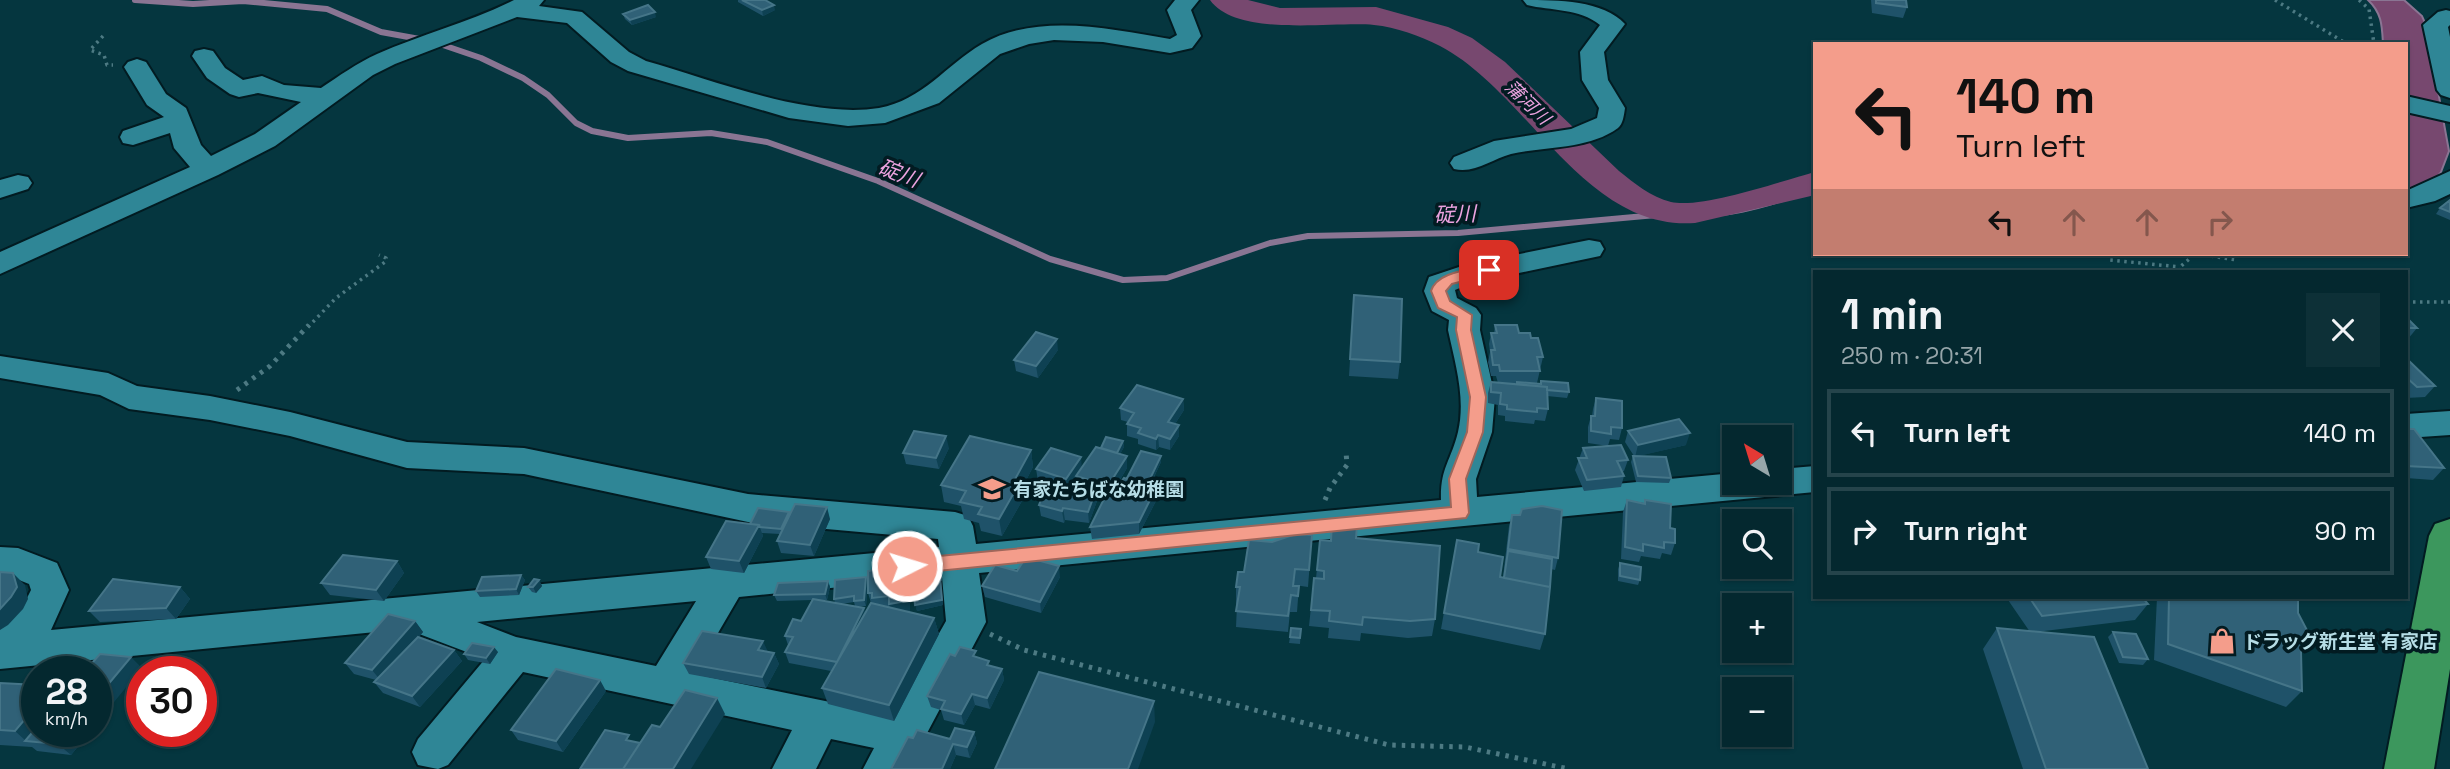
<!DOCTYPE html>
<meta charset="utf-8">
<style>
:root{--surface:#04282f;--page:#0d3037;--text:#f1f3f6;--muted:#97a6aa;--line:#25444b}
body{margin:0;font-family:"Space Grotesk","Noto Sans JP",sans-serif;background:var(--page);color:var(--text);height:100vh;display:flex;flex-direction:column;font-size:26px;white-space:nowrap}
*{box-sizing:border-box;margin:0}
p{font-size:23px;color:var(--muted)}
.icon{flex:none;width:38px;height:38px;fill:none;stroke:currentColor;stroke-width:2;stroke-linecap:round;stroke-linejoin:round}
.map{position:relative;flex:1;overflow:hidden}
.side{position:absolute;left:1813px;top:270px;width:595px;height:329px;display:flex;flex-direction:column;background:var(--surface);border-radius:0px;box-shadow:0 2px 5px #0004,0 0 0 2px var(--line)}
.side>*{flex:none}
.hud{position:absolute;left:1813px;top:42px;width:595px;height:214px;border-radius:0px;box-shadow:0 2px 5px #0004,0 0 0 2px var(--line);background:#f49d8b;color:#111;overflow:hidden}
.needle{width:46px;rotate:322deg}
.buttons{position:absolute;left:1722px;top:425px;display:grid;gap:14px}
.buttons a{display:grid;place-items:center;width:70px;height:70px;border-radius:0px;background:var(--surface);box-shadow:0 2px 5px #0004,0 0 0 2px var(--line);font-size:35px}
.speed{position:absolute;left:21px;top:656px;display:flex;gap:14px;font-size:35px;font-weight:700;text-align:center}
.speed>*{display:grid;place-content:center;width:91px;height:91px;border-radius:50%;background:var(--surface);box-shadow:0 2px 5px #0004,0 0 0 2px var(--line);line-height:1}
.speed small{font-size:18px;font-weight:400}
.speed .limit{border:10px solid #d22;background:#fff;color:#111}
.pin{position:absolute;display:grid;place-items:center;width:60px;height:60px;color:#fff;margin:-30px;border-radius:14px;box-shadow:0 4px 10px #0006}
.me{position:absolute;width:77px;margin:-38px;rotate:85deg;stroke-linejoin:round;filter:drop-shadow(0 0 5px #0008)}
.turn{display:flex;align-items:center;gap:24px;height:147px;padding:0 28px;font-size:32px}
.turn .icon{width:91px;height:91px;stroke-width:2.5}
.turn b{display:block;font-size:49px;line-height:60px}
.lanes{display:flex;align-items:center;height:66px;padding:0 28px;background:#0003;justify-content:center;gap:35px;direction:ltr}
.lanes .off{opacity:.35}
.round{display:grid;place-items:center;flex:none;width:74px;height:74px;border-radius:0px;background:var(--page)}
.head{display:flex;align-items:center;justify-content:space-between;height:119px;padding:0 28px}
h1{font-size:42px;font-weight:700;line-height:52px}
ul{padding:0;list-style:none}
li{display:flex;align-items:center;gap:21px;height:88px;margin:0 14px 10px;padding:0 14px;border:4px solid var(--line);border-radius:0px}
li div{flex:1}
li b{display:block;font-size:26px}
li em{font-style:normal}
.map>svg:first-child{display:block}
.water{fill:#77486f;stroke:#8a7593;stroke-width:2}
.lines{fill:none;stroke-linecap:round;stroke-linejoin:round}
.stream{stroke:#8a7593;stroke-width:6}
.river{fill:#77486f;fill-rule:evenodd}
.minor-casing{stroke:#021b21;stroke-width:4}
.highway-casing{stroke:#021b21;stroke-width:4}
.path-far1{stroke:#4d7a83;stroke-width:3.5;stroke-dasharray:2.5 4.5;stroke-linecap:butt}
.path{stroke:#4d7a83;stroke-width:5;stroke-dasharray:3.5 6;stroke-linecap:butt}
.minor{fill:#2f8696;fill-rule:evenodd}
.highway{fill:#3c975d;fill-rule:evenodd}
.wall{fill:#1f5269;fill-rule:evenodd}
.shaded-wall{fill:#0e4153}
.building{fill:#306177;stroke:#457588;stroke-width:2}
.route{fill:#f49d8b;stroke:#9f665a;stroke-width:2}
.labels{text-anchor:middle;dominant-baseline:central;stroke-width:7;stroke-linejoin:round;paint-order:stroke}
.far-water-label{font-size:18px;font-style:italic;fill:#eca3e0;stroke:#021b21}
.poi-label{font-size:19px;font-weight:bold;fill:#b6dde6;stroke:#021b21;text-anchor:start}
.water-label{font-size:21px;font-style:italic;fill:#eca3e0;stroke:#021b21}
</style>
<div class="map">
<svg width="2450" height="769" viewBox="0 0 2450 769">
<rect width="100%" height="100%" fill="#05363f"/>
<path class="water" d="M2368,0H2404L2422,16L2426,25L2449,151L2441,172L2433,183L2406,193V44H2383C2382,26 2382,13 2368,0Z
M1815,173V190C1768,207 1717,223 1667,214C1687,204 1705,204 1726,200C1756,194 1787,188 1815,173Z"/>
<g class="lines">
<path class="stream" d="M135,0L193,4L243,1L327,9L381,32L425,40
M437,43L481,58L523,78L548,95L576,123L592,131L628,138L711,133L767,142L878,181L1050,259L1123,280L1167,278L1270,243L1308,236L1458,233L1667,214"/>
<path class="river" d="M1210,0H1248L1280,8L1376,7L1448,27L1472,38L1505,62L1619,171C1634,183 1651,197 1671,202C1702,209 1781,181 1815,172V195L1695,223C1584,231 1528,92 1440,46C1420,36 1396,27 1374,25C1333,21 1237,38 1210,0Z"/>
<g class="minor-casing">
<path id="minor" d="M514,0H544L539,6L582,12L629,52L646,61C713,80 810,119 879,108C923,100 946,65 982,44C1038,12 1111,29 1170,39L1177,35L1167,10L1175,0H1199L1191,10L1201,36L1192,48L1170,53L1103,42L1054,40L1029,44L1000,54L939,103L885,123L848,126L789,118L628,71L611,62L567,23L517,17L395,64L373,75L275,146L218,175L0,274V252L190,167L174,148L170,133L133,145L123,143L120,137L123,131L164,117L147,105L124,67L128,62L137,59L146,62L166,94L186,108L201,145L211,156L255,134L301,102L258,93L239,97L230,94L207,78L192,56L195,51L204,49L213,51L225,68L243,80L262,76L284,85L321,88C339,76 357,63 377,54C422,34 470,22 514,0Z
M1523,0C1557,0 1603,0 1625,24L1604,52L1608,80L1625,108C1624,115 1623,124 1618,128C1588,150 1545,146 1511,154C1492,159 1475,174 1454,169L1450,163L1454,157L1494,141L1571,129L1597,118L1599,108L1582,80L1580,52L1600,25C1579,8 1551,11 1527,5Z
M2446,10L2450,11V25L2448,27L2450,37V98L2441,95L2437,90L2423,25L2438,12Z
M2406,96L2450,106V122L2406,112Z
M2450,171V194L2435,201L2406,208V191Z
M18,175L28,177L32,183L28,189L0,198V180Z
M1589,240L1600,242L1604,249L1600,256L1472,283L1455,290L1457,298L1476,308L1481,315L1480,330L1495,397L1492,432L1476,479L1477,497L1734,473V483H1780V469L1815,466V492L979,573L986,622L908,769H863L874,748L831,739L816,769H772L792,730L523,672L448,765L438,769L418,765L412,752L418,739L485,659L406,629L0,669V625L22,608L31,590L29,584L14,578L0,577V547L18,548L57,563L69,590L51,630L939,547L938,539L748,522L524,474L407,468L290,436L210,420L129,409L100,395L0,378V356L108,373L137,386L210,396L290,412L407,442L524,448L748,494L955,512L968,516L973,526L976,544L1441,500C1440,468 1451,461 1458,432C1466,398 1455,363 1448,330L1449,320L1432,311L1424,291L1429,277L1465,265ZM942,577L946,621L893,715L694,674L739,597ZM696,601L656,666L516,637L477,622Z
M2450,411V435L2406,438V414Z"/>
</g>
<g class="highway-casing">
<path id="highway" d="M2450,519V669L2434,769H2384L2429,536L2435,524Z"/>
</g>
<path class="path-far1" d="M2275,0L2347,44
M2359,0L2369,9L2374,44
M103,36L90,50L104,55L107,65H113
M2107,254L2110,260L2180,267
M2197,254L2237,260
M2183,271L2180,267L2195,254
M2406,302H2450
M308,327L336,298L385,262L386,258L379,255"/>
<path class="path" d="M237,390L270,366L309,325
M1325,500L1330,488L1347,465L1346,452
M990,634L1024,650L1389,745L1465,747L1569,769"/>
<use href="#minor" class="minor"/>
<use href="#highway" class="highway"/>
</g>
<path class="wall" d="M738,0H765L775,10L763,16L738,2Z
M1871,0H1906L1907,7L1903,18L1872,13Z
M623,14L656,17L632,25L625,19Z
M2450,200V220L2436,214L2440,208Z
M1354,295L1400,362L1398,379L1349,376Z
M2406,317L2417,328L2408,339H2406Z
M1495,325L1531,338L1543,357L1537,383H1528L1540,384L1541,381L1569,392L1567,398L1547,396L1548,409L1545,421L1535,420L1534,424L1505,421V416L1498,415V405L1488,403V393L1491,382L1498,383L1496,376H1491L1488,362L1490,352L1489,344L1491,333H1494ZM1498,383H1516V384Z
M1058,350L1038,378L1016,371L1014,360Z
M2406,358L2435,386L2425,397L2406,398Z
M1596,398L1622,428L1619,440L1610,439L1608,446L1588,443V427L1591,416H1592L1593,409Z
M1183,399L1184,410L1175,424L1179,425V436L1170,450L1159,447L1156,450L1138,444V439L1127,436V424L1128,422L1121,420L1120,408Z
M2406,429L2444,468L2433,480L2406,478Z
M1628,431L1686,445L1637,456L1671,478L1669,483L1636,482L1631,462L1633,456H1634L1625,442Z
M1123,441L1124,447L1120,454L1127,468L1114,490H1115L1127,479L1161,456V462L1150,486L1156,488L1157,499L1139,534L1092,539L1090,527L1105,497L1096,494L1097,501L1089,523L1065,520L1064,523L1041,516L1039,505L1047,484L1038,481L1036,469L1082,467L1101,448ZM1076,477L1077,487L1070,486L1073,482Z
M949,448L939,469L906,464L903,453Z
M1583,448L1628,460L1624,471L1622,472L1624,476L1621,487L1584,491L1575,470Z
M1031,450L1033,467L1020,492L1022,501L1002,536L981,531L979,523L964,519L961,506L944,502L941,485Z
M1627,500L1644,503L1645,500L1670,528L1675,543L1671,555L1662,553L1660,559L1641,556L1639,562L1621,559L1623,512Z
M789,512L790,515L830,519L814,556L781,553L777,541L780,534L762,533L763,536L744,573L711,569L706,557L750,524Z
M1512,515L1558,558L1555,570L1551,569L1545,634L1540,650L1441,629L1457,540L1478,552L1500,577H1503L1509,526Z
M1312,535L1308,587L1294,585L1299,586L1297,612H1290L1288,632L1236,627L1237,604H1236V587L1244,572L1272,542Z
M1356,538L1435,619L1432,636L1408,638L1361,633L1360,641L1328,638L1329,628L1309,626L1314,578H1316L1320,540L1331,541Z
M397,561L404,573L384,601L330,595L321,583Z
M939,561L942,573V581H941L943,605L917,611L913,585L910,586V612L934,618L939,634L894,721L828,704L822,688L831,671L789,663L785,652L788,645L785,636L801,621L812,600L777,601L774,595L828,581L830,587L827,600H819L835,603L834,599L866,577L868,582L866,606L858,607L865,612L871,603L868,593V571ZM854,602L855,606L842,604Z
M1620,563L1640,580L1638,585L1618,581V569Z
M1017,571L1060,577L1041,613L985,597L982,586Z
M521,575L525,580L519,595L480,597L476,591Z
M539,580L542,586L536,593L532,592L528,587Z
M180,587L190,599L176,619L100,622L89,611Z
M2006,597H2142L2148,604L2135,620L2036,632L2148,769H2023L1983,649L1997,628L2030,632Z
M2157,597H2298L2302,691L2286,707L2154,660Z
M415,621L423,632L419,637L454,650L462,661L420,707L383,693L374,682L376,680L354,674L345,663Z
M1301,629L1300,644L1289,643L1290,637Z
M2113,632L2148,659L2143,665L2119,663L2108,637Z
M767,651L774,653L779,664L766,688L689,674L683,663Z
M498,652L490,664L468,660L464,654Z
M955,656L978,658L990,666L1002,669L1004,680L990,709L975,705L964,725L944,720L941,710L931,707L927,696Z
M0,683L90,732L71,755L37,751L32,747L0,745Z
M606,691L563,752L518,740L511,730Z
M974,732L977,743L970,758L956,755L950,769H891L913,738L950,739Z"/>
<path class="shaded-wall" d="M774,5L775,10L763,16L762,10Z
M655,12L656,17L632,25L630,20Z
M1057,339L1058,350L1038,378L1036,366Z
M1183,399L1184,410L1169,433L1168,422Z
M1179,425V436L1170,450V439Z
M1690,433L1686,445L1635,457L1638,445Z
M1158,435L1159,447L1156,450V439Z
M946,436L949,448L939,469L936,458Z
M1123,441L1124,447L1117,460L1116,454Z
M1031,450L1033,467L1020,492L1022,501L1002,536L999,519L1013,483Z
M1127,456V468L1109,498L1108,486Z
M1161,456V462L1148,489V483Z
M1081,457L1082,469L1067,491L1066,479Z
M1156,488L1157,499L1139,534V522Z
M1096,490L1097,501L1089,523L1088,512Z
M827,507L830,519L814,556L810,545Z
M1063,508L1065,520L1064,523L1062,511Z
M789,512L791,517L783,535L781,529Z
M759,525L763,536L744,573L739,561Z
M397,561L404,573L384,601L376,590Z
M1059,566L1060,577L1041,613L1040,602Z
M13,573L25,585L28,599L23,609L8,625L0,630V609Z
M521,575L525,580L519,595L516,589Z
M907,575L910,586V612L892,615L889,604Z
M866,577L868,582L866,606L864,600Z
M940,577L943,605L917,611L915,605Z
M539,580L542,586L536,593L533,587Z
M828,581L830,587L827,600L825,594Z
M180,587L190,599L176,619L166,608Z
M864,608L867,619L837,662Z
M934,618L939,634L894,721L889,705Z
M415,621L423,632L381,681L372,670Z
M763,641L768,652L758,650Z
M494,647L498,652L490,664L486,658Z
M454,650L462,661L420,707L412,696Z
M774,653L779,664L766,688L762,677Z
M131,657L142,668L96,724V699Z
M1002,669L1004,680L990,709L987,698Z
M600,680L606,691L563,752L556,741Z
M972,694L975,705L964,725L961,714Z
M717,698L725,714L691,769H673Z
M1154,701L1155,722L1138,769H1128Z
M37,705V732L26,741L15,731Z
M69,732H90L71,755L58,744Z
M974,732L977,743L970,758L967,747Z
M953,744L956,755L950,769H942Z"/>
<path class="building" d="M742,0H765L774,5L762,10Z
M1876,0H1906L1907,7L1876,3Z
M648,5L655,12L630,20L623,14Z
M2450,200V212L2440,208Z
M1354,295L1402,299L1400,362L1350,359Z
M2406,317L2417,328H2406Z
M1495,325H1517L1519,333H1530L1531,338H1538L1543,357H1537L1540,371H1500L1499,365H1493L1491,350H1495L1491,333H1497Z
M1036,332L1057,339L1036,366L1014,360Z
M2406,358L2435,386L2417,387L2406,377Z
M1541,381L1568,383L1569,392L1547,390V387L1517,384V382L1541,384Z
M1491,382L1547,387L1548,409L1537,408V412L1507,409V405L1500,404L1501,393L1491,392Z
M1137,385L1183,399L1168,422L1179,425L1170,439L1158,435L1156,439L1138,433L1141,428L1127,424L1134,413L1120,408Z
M1596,398L1622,401V428L1611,427V434L1591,431V416H1595Z
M1679,419L1690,433L1638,445L1628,431Z
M2406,429H2414L2444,468L2406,466Z
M914,431L946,436L936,458L903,453Z
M970,436L1031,450L1013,483L1019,484L999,519L978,514L982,507L960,502L966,491L941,485Z
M1106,437L1123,441L1117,453L1101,448Z
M1621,445L1628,460L1617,461L1624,476L1587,480L1578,458H1587L1583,448Z
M1096,447L1127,456L1108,486L1076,476Z
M1051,448L1081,457L1066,479L1036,469Z
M1141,451L1161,456L1148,483L1127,478Z
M1633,456L1666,457L1671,478L1638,476Z
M1124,478L1156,488L1139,522L1090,527L1109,489L1115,490Z
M1048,482L1096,490L1088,512L1063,508L1062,511L1039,505Z
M1627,500L1645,504V500L1671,504L1670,528L1675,529V543L1664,542V548L1643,544V551L1625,547Z
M795,504L827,507L810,545L777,541Z
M1542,506L1562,510L1558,558L1508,549L1512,515H1520L1522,509Z
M758,508L789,512L781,529L760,527L759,525L750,524Z
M726,521L759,525L739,561L706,557Z
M1332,522L1357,525L1356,538L1440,546L1435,619L1410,621L1363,617L1362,625L1329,621L1330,611L1311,610L1314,578L1324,579V571L1317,570L1320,540L1331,541Z
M1296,534L1312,535L1309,570L1295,569L1293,586H1299L1298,596L1291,595L1288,616L1236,611L1240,587H1236L1238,572H1244L1249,540L1272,542Z
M1457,540L1479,544L1478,552L1503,557L1500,577L1550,587L1545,634L1444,613Z
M1508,551L1552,559L1550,587L1504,578Z
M343,555L397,561L376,590L321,583Z
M1026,557L1059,566L1040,602L982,586L995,565L1017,571Z
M939,561V570L907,575V601L889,604V596L872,598V593H868V571Z
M1620,563L1641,567L1640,580L1620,576Z
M0,572L13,573L17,587L11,597L0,609Z
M521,575L516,589L476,591L482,577Z
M866,577L864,600L854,601V596L834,599L835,580Z
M940,577L942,600L915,605L913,582Z
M113,579L180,587L166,608L89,611Z
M534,579L539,580L533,587H528Z
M828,581L825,594L774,595L778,583Z
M2029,597H2142L2148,604L2042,616Z
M2169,597H2298V613L2310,636L2301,652L2302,691L2168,644Z
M813,599L864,608L837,662L785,652L793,637L785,636L793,619L801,621Z
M871,603L934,618L889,705L822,688Z
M388,614L415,621L372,670L345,663Z
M1291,628L1301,629L1300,638L1290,637Z
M1997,628L2094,637L2148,769H2046Z
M702,631L763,641L758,650L774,653L762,677L683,663Z
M2113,632L2136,634L2148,659L2123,657Z
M418,637L454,650L412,696L374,682Z
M472,643L494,647L486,658L464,654Z
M960,647L976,651L973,656L989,661L987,665L1002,669L987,698L972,694L961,714L941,709L945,701L927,696L950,654L955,656Z
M100,654L131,657L96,699V672H84Z
M556,669L600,680L556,741L511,730Z
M1039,672L1154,701L1128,769H995Z
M0,683L37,685V705L15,731L0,730Z
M685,690L717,698L673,769H623L652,725L660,727Z
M37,727V732H69L58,744L25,741Z
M955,728L974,732L967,747L953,744L942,769H891L908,737L913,738L917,730L950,739Z
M605,730L629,735L626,740L640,743L623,769H580Z"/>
<path class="route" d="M1489,265L1497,270L1495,273L1452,284L1446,291L1450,301L1472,315L1471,330L1486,397L1483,432L1466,479L1469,513L1466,518L907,574L900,572L898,566L900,561L907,559L1451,507L1449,479L1467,432L1470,397L1456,330L1457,317L1438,308L1431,291C1437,271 1471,270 1489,265Z"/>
<defs>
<g id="school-bare" transform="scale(2.1)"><path d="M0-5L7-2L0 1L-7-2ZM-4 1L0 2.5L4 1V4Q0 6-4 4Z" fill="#f49d8b" stroke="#021b21" stroke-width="2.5" paint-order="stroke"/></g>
<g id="shop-bare" transform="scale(2.1)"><path d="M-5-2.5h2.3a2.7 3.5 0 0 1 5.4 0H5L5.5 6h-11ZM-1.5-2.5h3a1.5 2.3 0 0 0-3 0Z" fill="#f49d8b" stroke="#021b21" stroke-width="2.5" paint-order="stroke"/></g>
</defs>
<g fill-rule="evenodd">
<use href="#school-bare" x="992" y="489"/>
<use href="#shop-bare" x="2222" y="641"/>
</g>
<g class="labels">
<g class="far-water-label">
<text transform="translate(1528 102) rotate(44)">蒲河川</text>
</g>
<g class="poi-label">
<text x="1013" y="489">有家たちばな幼稚園</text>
<text x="2243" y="641">ドラッグ新生堂 有家店</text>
</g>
<g class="water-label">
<text transform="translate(899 173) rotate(21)">碇川</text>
<text transform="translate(1455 214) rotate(-2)">碇川</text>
</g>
</g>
</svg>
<div class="buttons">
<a><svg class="needle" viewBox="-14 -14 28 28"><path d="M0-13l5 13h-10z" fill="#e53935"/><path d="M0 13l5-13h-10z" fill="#97a6aa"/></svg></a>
<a><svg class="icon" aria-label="search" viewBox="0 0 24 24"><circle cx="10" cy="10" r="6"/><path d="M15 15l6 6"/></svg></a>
<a>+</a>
<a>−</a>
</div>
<div class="speed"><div>28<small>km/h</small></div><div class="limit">30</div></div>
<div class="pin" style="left:1489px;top:270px;background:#d93025"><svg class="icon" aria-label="arrive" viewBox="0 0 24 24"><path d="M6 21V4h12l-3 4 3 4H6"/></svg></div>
<svg class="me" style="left:907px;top:566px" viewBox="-20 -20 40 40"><circle r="17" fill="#f49d8b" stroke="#fff" stroke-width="3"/><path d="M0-11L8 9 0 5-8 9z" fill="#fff"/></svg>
<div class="hud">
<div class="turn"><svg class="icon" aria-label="left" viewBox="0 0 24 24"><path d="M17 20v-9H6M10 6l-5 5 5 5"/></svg><div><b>140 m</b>Turn left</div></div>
<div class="lanes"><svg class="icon" aria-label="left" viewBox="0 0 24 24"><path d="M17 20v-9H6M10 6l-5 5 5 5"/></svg><svg class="icon off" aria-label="ahead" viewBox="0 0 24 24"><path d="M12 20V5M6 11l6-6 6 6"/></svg><svg class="icon off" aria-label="ahead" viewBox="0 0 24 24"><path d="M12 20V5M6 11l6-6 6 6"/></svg><svg class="icon off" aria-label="right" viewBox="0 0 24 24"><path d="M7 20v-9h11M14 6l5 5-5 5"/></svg></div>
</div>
<section class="side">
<div class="head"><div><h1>1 min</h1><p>250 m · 20:31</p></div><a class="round"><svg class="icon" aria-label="close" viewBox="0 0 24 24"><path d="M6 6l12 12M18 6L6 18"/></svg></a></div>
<ul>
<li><svg class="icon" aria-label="left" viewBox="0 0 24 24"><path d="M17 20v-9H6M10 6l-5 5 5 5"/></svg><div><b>Turn left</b></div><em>140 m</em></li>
<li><svg class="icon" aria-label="right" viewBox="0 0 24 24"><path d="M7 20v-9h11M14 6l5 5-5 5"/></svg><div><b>Turn right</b></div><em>90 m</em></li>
</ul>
</section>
</div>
